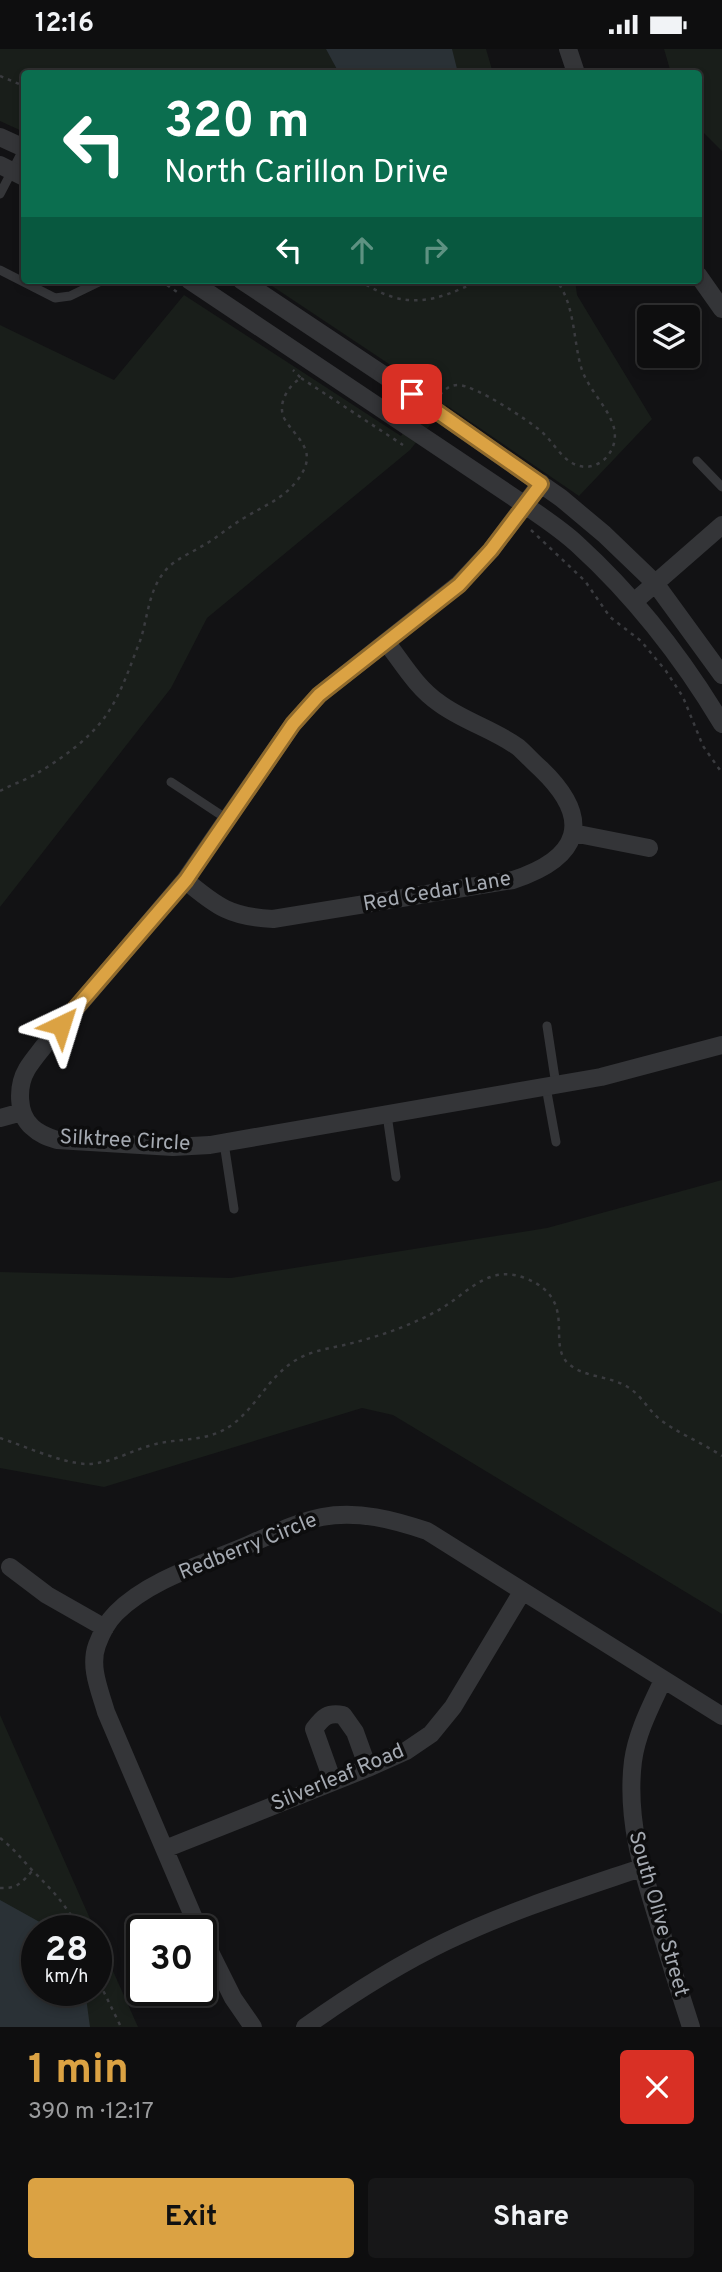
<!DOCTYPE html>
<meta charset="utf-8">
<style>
:root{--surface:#0e0e0f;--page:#171718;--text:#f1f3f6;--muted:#9b9c9e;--line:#2e2e2f;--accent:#dba243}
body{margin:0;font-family:Overpass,sans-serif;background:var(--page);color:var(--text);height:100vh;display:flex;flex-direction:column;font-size:26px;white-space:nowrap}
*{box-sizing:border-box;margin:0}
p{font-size:23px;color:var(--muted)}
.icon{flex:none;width:38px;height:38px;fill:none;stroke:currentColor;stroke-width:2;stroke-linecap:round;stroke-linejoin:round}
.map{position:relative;height:1978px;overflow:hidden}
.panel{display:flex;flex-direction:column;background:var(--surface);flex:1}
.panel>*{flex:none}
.hud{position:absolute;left:21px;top:21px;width:681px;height:214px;border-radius:7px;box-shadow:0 4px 10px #0003,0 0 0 2px var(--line);background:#0b6e4f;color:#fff;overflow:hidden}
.tools{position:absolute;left:637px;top:256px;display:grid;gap:14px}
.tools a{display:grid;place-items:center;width:63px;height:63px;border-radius:7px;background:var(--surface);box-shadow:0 4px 10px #0003,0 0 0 2px var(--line);font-size:35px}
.speed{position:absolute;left:21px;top:1866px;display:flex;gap:14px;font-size:35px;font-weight:700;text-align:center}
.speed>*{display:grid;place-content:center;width:91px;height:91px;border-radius:50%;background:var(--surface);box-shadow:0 4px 10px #0003,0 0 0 2px var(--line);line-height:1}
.speed small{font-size:18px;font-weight:400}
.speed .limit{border:4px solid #111;border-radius:10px;background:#fff;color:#111}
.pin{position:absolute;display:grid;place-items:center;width:60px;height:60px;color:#fff;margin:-30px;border-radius:14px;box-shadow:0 4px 10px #0006}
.me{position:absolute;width:77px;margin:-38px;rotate:41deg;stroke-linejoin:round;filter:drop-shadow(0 0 5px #0008)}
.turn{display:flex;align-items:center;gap:24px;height:147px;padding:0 28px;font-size:32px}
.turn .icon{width:91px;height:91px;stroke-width:2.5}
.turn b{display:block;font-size:49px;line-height:60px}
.lanes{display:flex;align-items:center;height:66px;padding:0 28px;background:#0003;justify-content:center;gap:35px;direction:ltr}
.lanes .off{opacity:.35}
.round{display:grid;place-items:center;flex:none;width:74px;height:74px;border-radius:7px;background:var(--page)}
.headline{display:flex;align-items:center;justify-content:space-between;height:119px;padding:0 28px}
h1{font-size:42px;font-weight:700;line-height:52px;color:var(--accent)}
.action{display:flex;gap:14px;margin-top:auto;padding:14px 28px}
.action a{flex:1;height:80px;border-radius:7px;background:var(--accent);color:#111;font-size:28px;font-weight:700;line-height:80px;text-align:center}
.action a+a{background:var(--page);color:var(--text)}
.status{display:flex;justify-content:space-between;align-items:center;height:49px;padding:0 35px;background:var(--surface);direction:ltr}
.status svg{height:19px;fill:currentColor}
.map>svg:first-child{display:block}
.green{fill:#191e1a}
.water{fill:#2a3136}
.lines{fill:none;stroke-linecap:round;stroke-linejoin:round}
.path{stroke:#3a3b3f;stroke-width:2.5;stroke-dasharray:3.5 5;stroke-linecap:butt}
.service{stroke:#343538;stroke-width:9}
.minor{stroke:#343538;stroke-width:18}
.route-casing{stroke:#8e692c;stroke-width:18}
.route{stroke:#dba243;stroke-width:12}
.labels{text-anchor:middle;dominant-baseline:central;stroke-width:7;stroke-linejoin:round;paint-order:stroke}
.street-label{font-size:21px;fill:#a5aab2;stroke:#0d0d0e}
</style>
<div class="status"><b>12:16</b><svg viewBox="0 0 49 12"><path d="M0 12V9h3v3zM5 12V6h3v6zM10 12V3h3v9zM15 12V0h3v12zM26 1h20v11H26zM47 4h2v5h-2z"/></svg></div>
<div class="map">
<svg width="722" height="1978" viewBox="0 0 722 1978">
<rect width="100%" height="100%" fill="#121214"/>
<path class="green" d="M0,0H486L493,24H24V83L0,72Z
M664,0H722V102L698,78V24H671Z
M263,231H575L577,246L652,370L579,447L446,356L410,401L207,569L171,639L0,858V276L114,331L184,246L401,387L434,345Z
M722,1131V1565L393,1366L362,1359L104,1438L0,1419V1223L231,1229L547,1179Z
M0,1666L95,1881H37V1941H96V1884L138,1978H0Z"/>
<path class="water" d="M326,0H452L458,24H339Z
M0,1851L54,1881H37V1941H85L90,1978H0Z"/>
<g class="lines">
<path class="path" d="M0,27L24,37
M160,231L177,243
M359,231C405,262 433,254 480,231
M301,329L403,396
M440,346C445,340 450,336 458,336C475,336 528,371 542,383C552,392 560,407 572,414C595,427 620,404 614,379C608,357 588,341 581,318C573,290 575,255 556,231
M531,481L585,532L610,568L641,592L666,622L683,648L703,697L722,724
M0,742C11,736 23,732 34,726C60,711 90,690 107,665C122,643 130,617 140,592C148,569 148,542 165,522C175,510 191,504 204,496C218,488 230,477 244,469C265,456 284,450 299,429C319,401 296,390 284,369C277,354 289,336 301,329L293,321
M0,1389C24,1397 62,1414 86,1415C110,1415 130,1402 152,1396C181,1388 208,1394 233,1375C257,1357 269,1327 296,1311C314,1300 335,1299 356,1293C383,1286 411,1276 435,1263C465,1248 486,1214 525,1229C581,1251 544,1296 570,1316C585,1328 607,1327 624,1336C641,1344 648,1362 662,1372C681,1386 703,1394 722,1407
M0,1789C12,1798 21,1809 31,1820C51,1840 67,1856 79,1881
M0,1839C16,1840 22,1834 32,1822
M96,1927L121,1978"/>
<path class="service" d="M0,145L24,99
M0,221L55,249L70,247L103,231
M697,412L722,438
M171,733L227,770
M547,977L556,1036
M546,1038L556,1093
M387,1066L396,1128
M224,1094L234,1160"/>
<path class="minor" d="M568,0L576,24
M0,88L24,99
M0,116L24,128
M698,226L722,260
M189,231L525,456C542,468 561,480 577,495C634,547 682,608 722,675
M241,231L412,345L561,449L604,485L655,534L722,626
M541,434L491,501L459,535L319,646L293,675L185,831L44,997C38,1005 32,1012 27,1020C17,1037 17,1065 32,1078C39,1085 48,1088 57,1091L173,1098L210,1096L601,1028L722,996
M635,552L722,476
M573,784L649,799
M185,831C217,858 231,868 273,870L513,831C580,809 594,771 541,720C533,713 526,705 518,698C493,680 463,672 439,654C417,639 403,615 387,594
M0,1069L22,1063
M10,1518L47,1546L105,1579
M663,1631C651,1657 637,1683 633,1712C626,1769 642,1821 659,1875C669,1909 680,1944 691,1978
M333,1733L314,1680C323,1668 328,1663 343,1666L355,1683L368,1719
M165,1800L368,1719L406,1702L431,1685L453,1658L522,1543
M199,1881L106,1663C100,1642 89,1618 97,1596C101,1585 108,1572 116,1564C150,1530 204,1515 248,1496C271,1486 297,1473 322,1468C358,1461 394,1471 427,1482L722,1667
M201,1885L233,1949L253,1978
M305,1978C350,1946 397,1916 447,1892C509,1862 576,1841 641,1819"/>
</g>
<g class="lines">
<g class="route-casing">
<path id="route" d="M61,976L186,831L293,675L319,646L459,536L491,501L541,435L412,345"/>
</g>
<use href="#route" class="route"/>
</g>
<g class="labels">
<g class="street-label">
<text transform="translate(437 843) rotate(-10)">Red Cedar Lane</text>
<text transform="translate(125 1092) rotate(3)">Silktree Circle</text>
<text transform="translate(248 1498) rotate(-22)">Redberry Circle</text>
<text transform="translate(338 1729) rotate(-23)">Silverleaf Road</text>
<text transform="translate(658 1865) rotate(74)">South Olive Street</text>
</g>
</g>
</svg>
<div class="tools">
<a><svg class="icon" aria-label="layers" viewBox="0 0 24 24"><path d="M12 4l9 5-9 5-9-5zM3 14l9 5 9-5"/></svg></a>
</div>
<div class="speed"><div>28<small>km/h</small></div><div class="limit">30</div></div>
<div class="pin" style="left:412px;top:345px;background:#d93025"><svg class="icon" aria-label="arrive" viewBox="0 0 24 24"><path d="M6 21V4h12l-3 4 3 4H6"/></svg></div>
<svg class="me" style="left:61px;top:976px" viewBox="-20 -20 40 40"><path d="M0-17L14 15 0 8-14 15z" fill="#dba243" stroke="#fff" stroke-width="4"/></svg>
<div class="hud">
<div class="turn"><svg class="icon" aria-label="left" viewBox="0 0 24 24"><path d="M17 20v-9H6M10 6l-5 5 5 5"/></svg><div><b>320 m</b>North Carillon Drive</div></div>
<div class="lanes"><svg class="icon" aria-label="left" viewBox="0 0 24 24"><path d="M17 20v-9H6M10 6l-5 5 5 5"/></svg><svg class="icon off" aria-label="ahead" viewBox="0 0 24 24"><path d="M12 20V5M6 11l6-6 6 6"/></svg><svg class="icon off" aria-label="right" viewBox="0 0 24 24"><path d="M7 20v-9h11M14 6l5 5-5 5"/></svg></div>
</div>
</div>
<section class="panel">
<div class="headline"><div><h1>1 min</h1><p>390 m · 12:17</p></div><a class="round" style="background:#d93025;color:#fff"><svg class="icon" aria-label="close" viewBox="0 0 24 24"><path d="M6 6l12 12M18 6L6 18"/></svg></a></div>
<div class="action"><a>Exit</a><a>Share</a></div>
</section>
